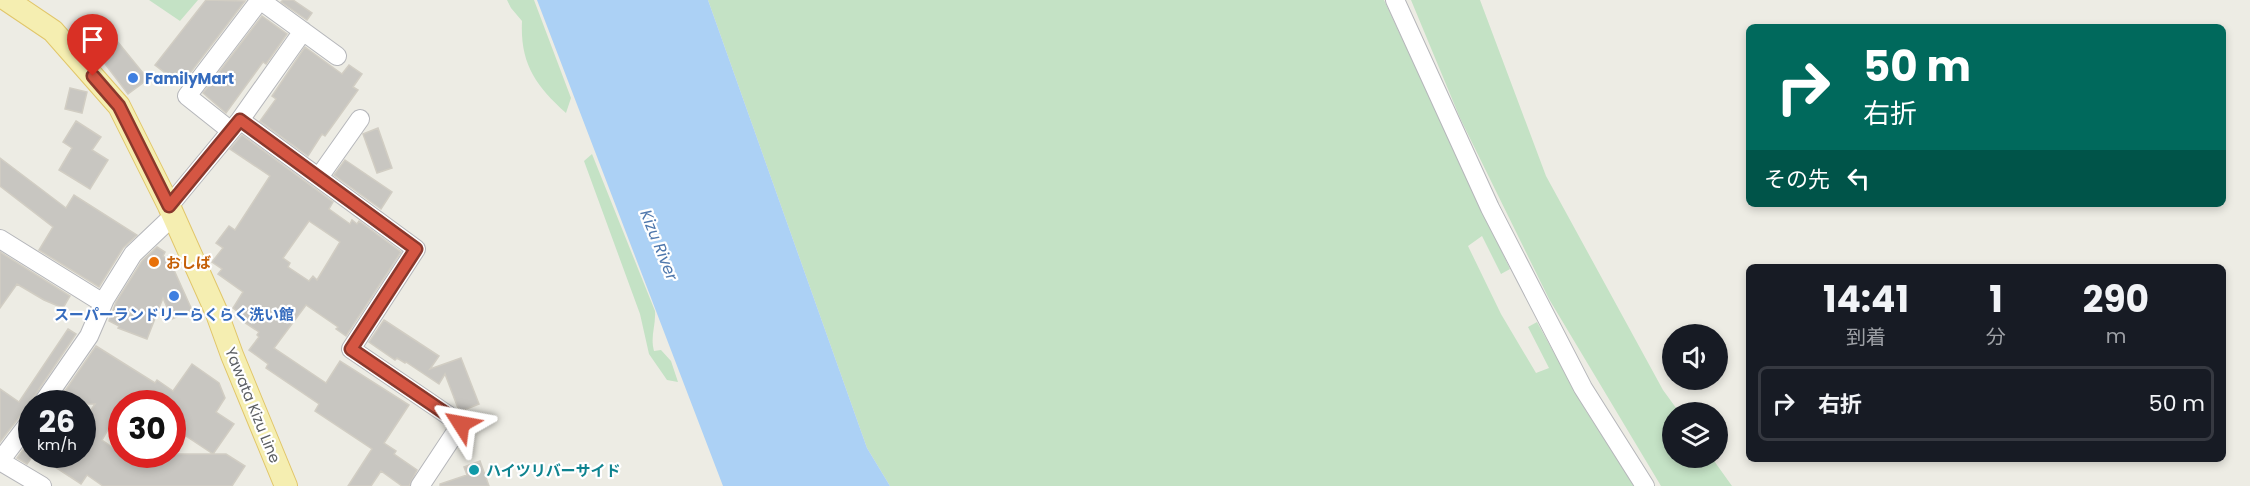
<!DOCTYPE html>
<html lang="ja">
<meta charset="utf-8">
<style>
:root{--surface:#171b24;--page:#242831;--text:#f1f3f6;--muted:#9ea1a6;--line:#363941}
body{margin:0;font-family:Poppins,"Noto Sans JP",sans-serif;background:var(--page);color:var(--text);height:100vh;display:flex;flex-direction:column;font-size:22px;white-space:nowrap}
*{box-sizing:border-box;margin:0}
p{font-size:20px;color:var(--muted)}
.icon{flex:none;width:33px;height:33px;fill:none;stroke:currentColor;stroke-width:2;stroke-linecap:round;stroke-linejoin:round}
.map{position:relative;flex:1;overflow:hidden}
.details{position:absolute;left:1746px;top:264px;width:480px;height:198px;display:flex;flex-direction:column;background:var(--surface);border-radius:9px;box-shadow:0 3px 9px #0003}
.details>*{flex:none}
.banner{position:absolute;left:1746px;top:24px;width:480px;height:183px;border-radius:9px;box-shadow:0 3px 9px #0003;background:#00695c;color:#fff;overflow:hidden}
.tools{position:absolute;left:1662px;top:324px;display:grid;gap:12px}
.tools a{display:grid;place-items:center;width:66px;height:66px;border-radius:50%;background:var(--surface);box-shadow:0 3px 9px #0003;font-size:30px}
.speed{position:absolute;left:18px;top:390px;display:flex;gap:12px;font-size:30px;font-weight:700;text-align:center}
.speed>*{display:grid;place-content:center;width:78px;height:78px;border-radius:50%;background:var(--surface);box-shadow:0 3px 9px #0003;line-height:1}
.speed small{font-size:15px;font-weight:400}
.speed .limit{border:9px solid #d22;background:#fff;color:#111}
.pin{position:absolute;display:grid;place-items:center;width:51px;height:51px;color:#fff;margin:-62px -26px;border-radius:50% 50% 50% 0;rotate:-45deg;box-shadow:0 0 6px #0007}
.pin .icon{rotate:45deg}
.me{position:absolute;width:66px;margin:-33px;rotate:304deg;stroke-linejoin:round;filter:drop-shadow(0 0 4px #0008)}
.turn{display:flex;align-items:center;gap:21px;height:126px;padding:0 18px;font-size:27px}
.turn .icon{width:78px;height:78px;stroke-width:2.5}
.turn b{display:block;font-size:42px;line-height:51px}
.then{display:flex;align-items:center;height:57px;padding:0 18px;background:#0003;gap:12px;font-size:22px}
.eta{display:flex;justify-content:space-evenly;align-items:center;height:102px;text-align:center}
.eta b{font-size:36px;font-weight:700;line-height:42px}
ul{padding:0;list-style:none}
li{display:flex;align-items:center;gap:18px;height:75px;margin:0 12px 9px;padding:0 6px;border:3px solid var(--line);border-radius:9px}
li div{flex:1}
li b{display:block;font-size:22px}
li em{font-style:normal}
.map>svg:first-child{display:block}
.green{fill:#c4e2c5}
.water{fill:#acd1f5}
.building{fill:#c8c6c1;stroke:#d1cdc3;stroke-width:1.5;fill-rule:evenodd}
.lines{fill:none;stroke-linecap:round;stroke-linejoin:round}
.minor-casing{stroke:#b5b6ba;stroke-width:20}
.major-casing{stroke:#e1c66a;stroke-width:24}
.minor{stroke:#fff;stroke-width:18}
.major{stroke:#f5eeb1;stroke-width:22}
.route-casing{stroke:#8a382c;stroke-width:15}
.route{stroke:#d55643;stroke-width:10}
.shop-dot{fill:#3f7fe0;stroke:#fff;stroke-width:2}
.food-dot{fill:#e8710a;stroke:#fff;stroke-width:2}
.culture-dot{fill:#0f9aa8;stroke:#fff;stroke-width:2}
.labels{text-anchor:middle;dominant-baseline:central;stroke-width:4.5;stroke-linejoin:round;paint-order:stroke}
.shop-label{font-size:15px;font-weight:bold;fill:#366cbe;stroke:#fff;text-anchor:start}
.food-label{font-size:15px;font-weight:bold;fill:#c56008;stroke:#fff;text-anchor:start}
.street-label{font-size:15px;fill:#5c5f63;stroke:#fff}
.culture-label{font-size:15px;font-weight:bold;fill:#0d838f;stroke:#fff;text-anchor:start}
.water-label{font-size:16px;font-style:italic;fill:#4f78ad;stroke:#fff}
</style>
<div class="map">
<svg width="2250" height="486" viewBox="0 0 2250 486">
<rect width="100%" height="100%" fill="#edece4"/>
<path class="green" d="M149,0H198L180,21Z
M507,0H534L571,98L566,113C535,85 520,63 522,21L511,8Z
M708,0H1384L1510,269L1501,274L1482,236L1468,246L1501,314L1536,373L1549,368L1528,327L1537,322L1586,411L1635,486H890L867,448Z
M1411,0H1480L1546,176L1663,390L1679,412H1672V458H1712L1732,486H1661L1549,299L1460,118Z
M592,154L655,311C656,326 650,336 654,351L661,350L671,361L678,382L667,380L649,354L640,314L584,161Z"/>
<path class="water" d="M537,0H708L867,448L890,486H723Z"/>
<path class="building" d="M206,0L245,1L181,85L155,65Z
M283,0H293L312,13L307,20L281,2Z
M262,16L287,34L266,64L263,62L226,113L203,93Z
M104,25L148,79L128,94L86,39Z
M305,47L342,74L349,65L362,74L353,87L358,90L325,136L322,134L308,156L260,121L276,99L272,96Z
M70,88L87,92L82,113L65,109Z
M76,121L101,137L92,150L108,160L90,189L59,170L72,148L63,142Z
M378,128L392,168L377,173L363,134Z
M242,135L333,202L329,209L350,224L352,220L357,224L359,221L401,252L346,336L336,329L338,327L306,305L274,348L326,383L340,361L409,405L384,443L396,451L394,454L417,470L409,486H402L381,471L371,486H348L372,449L315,411L319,404L266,368L268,364L249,350L259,337L257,335L259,332L235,316L238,312L233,308L243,292L218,274L222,269L212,262L223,248L216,243L229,226L235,230L270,176L230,149ZM309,221L340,242L317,280L313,276L309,281L288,267L290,263L283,258Z
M0,158L66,208L74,195L137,235L123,248L99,287L39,250L53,227L0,186Z
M345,160L392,192L381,209L334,175Z
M157,247L165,252L163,256L177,266L174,270L192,310L172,319L163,298L147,339L118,328L119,326L109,321L116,302L142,261Z
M0,252L70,296L63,308L44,300L17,284L0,308Z
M384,320L439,356L430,369L461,358L479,404L461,411L458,408L445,374L439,384L406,362L405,363L397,358L395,360L369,342Z
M68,329L76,334L33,398L32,408L23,412L0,442V389L19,402Z
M96,346L155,383L157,380L173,391L192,364L219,383L225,398L216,412L234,424L213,454H226L245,466L232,486H103L87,475L81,484L35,454H82V423L95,404H56ZM122,404H172V414L186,423L180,432L213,454H144L138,464L122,454L102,440L113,421Z
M32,438V457L27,464L17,458Z
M480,461L489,486H440V484L467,475L464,467Z"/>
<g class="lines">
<g class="minor-casing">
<path id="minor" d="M1395,0L1490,208L1583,388L1645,486
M240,120L416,249L351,349L461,424L420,486
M231,131L187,96L260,0L337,56
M319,177L360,119
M169,206L240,120L303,31
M0,239L103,303
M42,404L89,336L105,299L133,254L173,216
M0,461L32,419
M0,461L42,486"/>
</g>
<g class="major-casing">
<path id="major" d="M7,0L53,31L119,106L169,206L216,311L232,355L286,486"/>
</g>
<use href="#minor" class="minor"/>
<use href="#major" class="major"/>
</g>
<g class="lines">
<g class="route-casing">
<path id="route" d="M93,76L119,106L169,206L240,120L416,249L351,349L461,424"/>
</g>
<use href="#route" class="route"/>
</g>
<g class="shop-dot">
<circle cx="133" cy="78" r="6"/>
<circle cx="174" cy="296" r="6"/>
</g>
<circle class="food-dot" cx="154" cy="262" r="6"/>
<circle class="culture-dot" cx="474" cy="470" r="6"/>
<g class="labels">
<g class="shop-label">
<text x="145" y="78">FamilyMart</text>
<text x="174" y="314" text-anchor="middle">スーパーランドリーらくらく洗い館</text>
</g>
<g class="food-label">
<text x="166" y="262">おしば</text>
</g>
<g class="street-label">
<text transform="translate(253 405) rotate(68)">Yawata Kizu Line</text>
</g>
<g class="culture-label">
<text x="486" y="470">ハイツリバーサイド</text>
</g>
<g class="water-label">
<text transform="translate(659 245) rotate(68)">Kizu River</text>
</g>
</g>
</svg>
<div class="tools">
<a><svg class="icon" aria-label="sound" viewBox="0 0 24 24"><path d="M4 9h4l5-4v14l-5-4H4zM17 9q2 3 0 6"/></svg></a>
<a><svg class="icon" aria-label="layers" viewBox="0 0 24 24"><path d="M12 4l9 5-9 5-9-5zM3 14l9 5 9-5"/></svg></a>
</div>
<div class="speed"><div>26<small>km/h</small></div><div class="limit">30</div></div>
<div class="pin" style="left:93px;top:76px;background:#d93025"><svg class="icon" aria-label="arrive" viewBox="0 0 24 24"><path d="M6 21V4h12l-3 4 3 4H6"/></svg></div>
<svg class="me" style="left:461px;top:424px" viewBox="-20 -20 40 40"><path d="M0-17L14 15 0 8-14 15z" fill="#d55643" stroke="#fff" stroke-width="4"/></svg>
<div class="banner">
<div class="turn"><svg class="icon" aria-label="right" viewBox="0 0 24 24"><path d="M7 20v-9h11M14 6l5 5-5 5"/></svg><div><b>50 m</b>右折</div></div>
<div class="then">その先<svg class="icon" aria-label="left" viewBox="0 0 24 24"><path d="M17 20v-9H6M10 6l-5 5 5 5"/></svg></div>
</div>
<section class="details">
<div class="eta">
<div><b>14:41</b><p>到着</p></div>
<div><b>1</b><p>分</p></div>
<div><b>290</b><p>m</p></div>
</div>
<ul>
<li><svg class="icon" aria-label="right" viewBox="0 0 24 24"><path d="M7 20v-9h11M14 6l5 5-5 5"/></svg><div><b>右折</b></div><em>50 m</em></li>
</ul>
</section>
</div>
